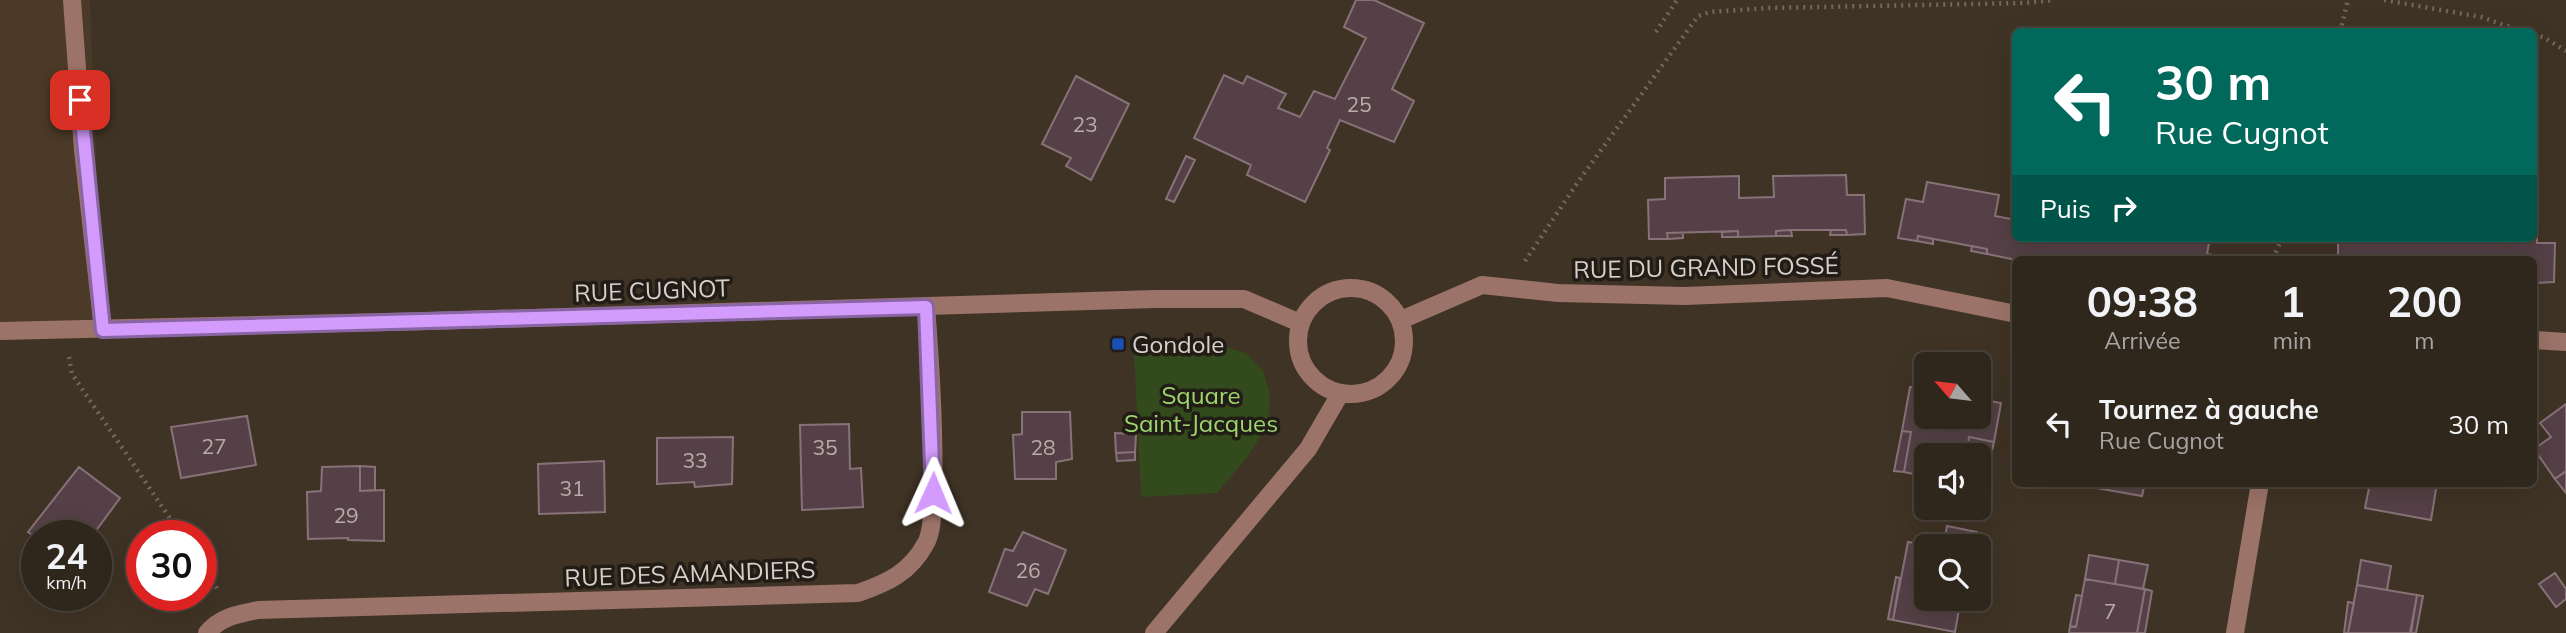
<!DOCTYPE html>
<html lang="fr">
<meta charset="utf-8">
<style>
:root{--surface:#2f261c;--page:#372e25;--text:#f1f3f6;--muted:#a7a5a3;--line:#4a433b}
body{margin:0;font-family:Mulish,sans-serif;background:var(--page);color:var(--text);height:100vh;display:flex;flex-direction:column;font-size:26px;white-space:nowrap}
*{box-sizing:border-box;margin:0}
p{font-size:23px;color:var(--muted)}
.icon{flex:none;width:38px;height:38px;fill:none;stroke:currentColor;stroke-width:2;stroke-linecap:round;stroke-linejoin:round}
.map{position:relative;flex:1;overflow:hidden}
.sheet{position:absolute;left:2012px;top:256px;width:525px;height:231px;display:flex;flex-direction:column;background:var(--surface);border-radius:10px;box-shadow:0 7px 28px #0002,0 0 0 2px var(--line)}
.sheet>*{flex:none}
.hud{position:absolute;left:2012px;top:28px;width:525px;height:214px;border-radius:10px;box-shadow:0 7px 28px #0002,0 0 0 2px var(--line);background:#00695c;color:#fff;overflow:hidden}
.needle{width:46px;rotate:298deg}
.tools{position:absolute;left:1914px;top:352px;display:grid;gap:14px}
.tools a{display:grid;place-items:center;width:77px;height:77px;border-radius:10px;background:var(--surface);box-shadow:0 7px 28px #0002,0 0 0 2px var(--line);font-size:35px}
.speed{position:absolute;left:21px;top:520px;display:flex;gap:14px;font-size:35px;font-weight:700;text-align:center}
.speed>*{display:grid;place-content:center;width:91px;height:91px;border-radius:50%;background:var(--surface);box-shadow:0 7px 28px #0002,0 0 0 2px var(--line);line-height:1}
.speed small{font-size:18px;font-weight:400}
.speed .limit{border:10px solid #d22;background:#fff;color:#111}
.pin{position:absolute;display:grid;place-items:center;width:60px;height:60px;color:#fff;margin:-30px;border-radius:14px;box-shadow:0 4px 10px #0006}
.me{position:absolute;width:77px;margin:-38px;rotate:1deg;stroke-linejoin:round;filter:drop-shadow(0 0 5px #0008)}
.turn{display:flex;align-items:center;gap:24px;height:147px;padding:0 28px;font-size:32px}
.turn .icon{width:91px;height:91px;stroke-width:2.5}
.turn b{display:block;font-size:49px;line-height:60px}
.then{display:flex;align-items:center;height:66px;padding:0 28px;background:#0003;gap:14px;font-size:26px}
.eta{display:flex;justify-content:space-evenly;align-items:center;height:119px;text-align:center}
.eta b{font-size:42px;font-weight:700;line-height:49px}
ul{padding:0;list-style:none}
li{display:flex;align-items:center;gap:21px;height:98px;padding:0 28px}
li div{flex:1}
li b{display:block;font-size:26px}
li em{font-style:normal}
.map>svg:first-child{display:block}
.built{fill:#4b3a27}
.green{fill:#324a1c}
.building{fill:#544046;stroke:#877278;stroke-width:2}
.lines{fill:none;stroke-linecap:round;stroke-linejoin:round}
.path{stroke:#73685c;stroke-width:4.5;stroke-dasharray:2 5;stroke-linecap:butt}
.minor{stroke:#9c7369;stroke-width:18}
.route-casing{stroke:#8965a4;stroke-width:18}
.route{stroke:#d39cfc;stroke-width:12}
.transit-dot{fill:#1a4fb4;stroke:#211c16;stroke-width:2.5}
.labels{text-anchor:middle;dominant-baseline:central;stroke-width:7;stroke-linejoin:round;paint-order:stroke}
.number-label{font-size:21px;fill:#b7aca8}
.street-label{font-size:24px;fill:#d8d0c8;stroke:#211c16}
.poi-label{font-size:24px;fill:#d8d0c8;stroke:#211c16;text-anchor:start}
.park-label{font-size:24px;fill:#9cd56b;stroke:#211c16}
</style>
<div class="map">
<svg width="2566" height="633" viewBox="0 0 2566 633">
<rect width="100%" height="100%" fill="#3f3325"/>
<path class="built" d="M0,0H90L103,330H0Z"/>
<path class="green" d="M1154,342L1213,344L1246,353L1264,372L1270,396L1268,425L1246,459L1217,493L1141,497L1134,350Z"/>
<path class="building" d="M1356,0H1374L1424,23L1392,89L1414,101L1394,142L1340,120L1327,148L1330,150L1305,202L1247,175L1251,165L1194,138L1224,75L1243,84L1247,76L1286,94L1278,108L1300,117L1314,91L1335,99L1366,38L1344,27Z
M1076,76L1129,104L1091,180L1066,166L1071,158L1042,144Z
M1186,156L1195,160L1174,202L1166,199Z
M1846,175L1847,195H1864L1865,234L1847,235L1846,230H1791L1776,231V236L1738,237V231L1667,233L1668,239H1649L1648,200L1665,199V178L1739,176V198L1774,197L1773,176Z
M1927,182L1999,195L1995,216L2016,220V238H2120L2135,240V238H2210L2207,254L2225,257L2224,259H2043L2024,256L2023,259L2016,260L1987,254V249L1918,236L1917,241L1898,238L1906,199L1923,202Z
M2534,222H2537V243H2555L2554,282L2536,283L2534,259H2338V242H2356V238H2429L2428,242L2464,243V238H2534Z
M1791,230L1792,236H1776V231Z
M1831,230H1846L1847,235H1830Z
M1738,231V237H1722V232Z
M1667,233H1683V238L1668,239Z
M1918,236L1933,239V244L1917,241Z
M1972,246L1987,249V254L1971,251Z
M1910,387L1927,390V416H1979V399L2001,403L1994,442L1969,437L1967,451L1970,452L1969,455H1927V477L1904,472L1911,432L1902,431Z
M2566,404V471L2555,479L2534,449L2551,437L2540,423Z
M1022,412H1070L1072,459L1056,462V479H1015L1013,435L1022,434Z
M247,416L256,465L181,478L171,427Z
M849,424L850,469L861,468L863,507L802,510L800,425Z
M1902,431L1911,432L1904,472L1894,471Z
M1115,433L1136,434L1135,452L1116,453Z
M733,437L732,484L695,487L694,482L657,484V438Z
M1969,437L1994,442L1991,455L1967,451Z
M1135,452V460L1117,461L1116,453Z
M604,461L605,512L539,514L538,464Z
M360,466V491L384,490V541L348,540V538L308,539L307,492L321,491L322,467Z
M360,466L375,467V490L360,491Z
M79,467L120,498L95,532L90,529L85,536H37V538L28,532Z
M2566,471V493L2555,479Z
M2096,483H2145L2142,496L2096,488Z
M2370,483H2437L2431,520L2365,508Z
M1947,526L1977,532L1975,546H1943Z
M1023,532L1066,550L1048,594L1035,589L1027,606L989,592L1005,549L1013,551Z
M1908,542L1933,546H1927V598H1961L1955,632L1893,620Z
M2089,555L2119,560L2115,584L2085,579Z
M2119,560L2148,565L2143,589L2115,584Z
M2361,560L2391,566L2387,590L2357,585Z
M2555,573L2566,589V599L2556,607L2539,584Z
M1896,577L1900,578L1893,620L1888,619Z
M2085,579L2145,589L2137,633H2069L2070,626L2076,627Z
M2357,585L2417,595L2410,633H2348Z
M2145,589L2152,591L2145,633H2137Z
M2076,595L2082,596L2076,627L2070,626Z
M2417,595L2423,596L2416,633H2411Z
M2348,602L2354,603L2348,633H2344Z"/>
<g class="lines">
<path class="path" d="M2384,0L2481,17L2525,32
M1656,32L1677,0
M2340,32L2348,0
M2534,34L2545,38L2566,51
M2273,259L2282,238
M1525,261L1578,182L1698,16L1710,12L1769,8L2024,3L2054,0
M69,357L72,374L182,536
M201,563L218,590"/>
<path class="minor" d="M72,0L83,150L103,330
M1298 341a53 53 0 1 1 106 0a53 53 0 1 1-106 0Z
M1401,320L1482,285L1558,293L1685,296L1887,288L2016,314
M0,331L430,321L1155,299H1244L1300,323
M2534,340L2566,342
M207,633C220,617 238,614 258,610L858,593C887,583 910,573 926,543C933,530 932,511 933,496C935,433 931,369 926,307
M1154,633L1308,449L1340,394
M2235,633L2260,483"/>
</g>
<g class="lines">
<g class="route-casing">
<path id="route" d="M80,100L103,330L926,307L933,493"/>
</g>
<use href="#route" class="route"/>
</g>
<rect class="transit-dot" x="1111" y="337" width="14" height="14" rx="3.5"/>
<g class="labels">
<g class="number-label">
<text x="1359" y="104">25</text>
<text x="1085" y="124">23</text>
<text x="214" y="446">27</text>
<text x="825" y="447">35</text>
<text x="1043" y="447">28</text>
<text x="695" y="460">33</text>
<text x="572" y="488">31</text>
<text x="346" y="515">29</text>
<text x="1028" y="570">26</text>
<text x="2110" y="611">7</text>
</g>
<g class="street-label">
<text transform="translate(1706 267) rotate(-1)">RUE DU GRAND FOSSÉ</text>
<text transform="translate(652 290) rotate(-2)">RUE CUGNOT</text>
<text transform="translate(690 573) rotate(-2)">RUE DES AMANDIERS</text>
</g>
<g class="poi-label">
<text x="1132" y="344">Gondole</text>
</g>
<g class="park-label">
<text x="1201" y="395">Square<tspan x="1201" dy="28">Saint-Jacques</tspan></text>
</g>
</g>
</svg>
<div class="tools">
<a><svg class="needle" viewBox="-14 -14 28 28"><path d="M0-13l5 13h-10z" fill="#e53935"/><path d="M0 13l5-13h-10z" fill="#a7a5a3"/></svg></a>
<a><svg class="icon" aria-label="sound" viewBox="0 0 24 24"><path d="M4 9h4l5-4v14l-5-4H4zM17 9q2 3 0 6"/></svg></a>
<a><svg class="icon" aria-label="search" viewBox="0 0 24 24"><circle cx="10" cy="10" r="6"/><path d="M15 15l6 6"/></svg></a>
</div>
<div class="speed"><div>24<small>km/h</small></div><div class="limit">30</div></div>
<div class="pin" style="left:80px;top:100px;background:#d93025"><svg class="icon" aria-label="arrive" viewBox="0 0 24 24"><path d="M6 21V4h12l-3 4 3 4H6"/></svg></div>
<svg class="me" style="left:933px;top:493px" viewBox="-20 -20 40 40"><path d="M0-17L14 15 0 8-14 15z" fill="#d39cfc" stroke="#fff" stroke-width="4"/></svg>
<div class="hud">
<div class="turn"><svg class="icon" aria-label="left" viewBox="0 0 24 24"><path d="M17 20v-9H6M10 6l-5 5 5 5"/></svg><div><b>30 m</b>Rue Cugnot</div></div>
<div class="then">Puis<svg class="icon" aria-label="right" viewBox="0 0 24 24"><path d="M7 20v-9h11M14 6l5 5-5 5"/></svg></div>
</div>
<section class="sheet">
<div class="eta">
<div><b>09:38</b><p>Arrivée</p></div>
<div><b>1</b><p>min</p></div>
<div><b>200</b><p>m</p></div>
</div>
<ul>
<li><svg class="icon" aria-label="left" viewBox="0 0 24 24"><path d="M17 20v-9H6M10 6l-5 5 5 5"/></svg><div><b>Tournez à gauche</b><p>Rue Cugnot</p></div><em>30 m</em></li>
</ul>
</section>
</div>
